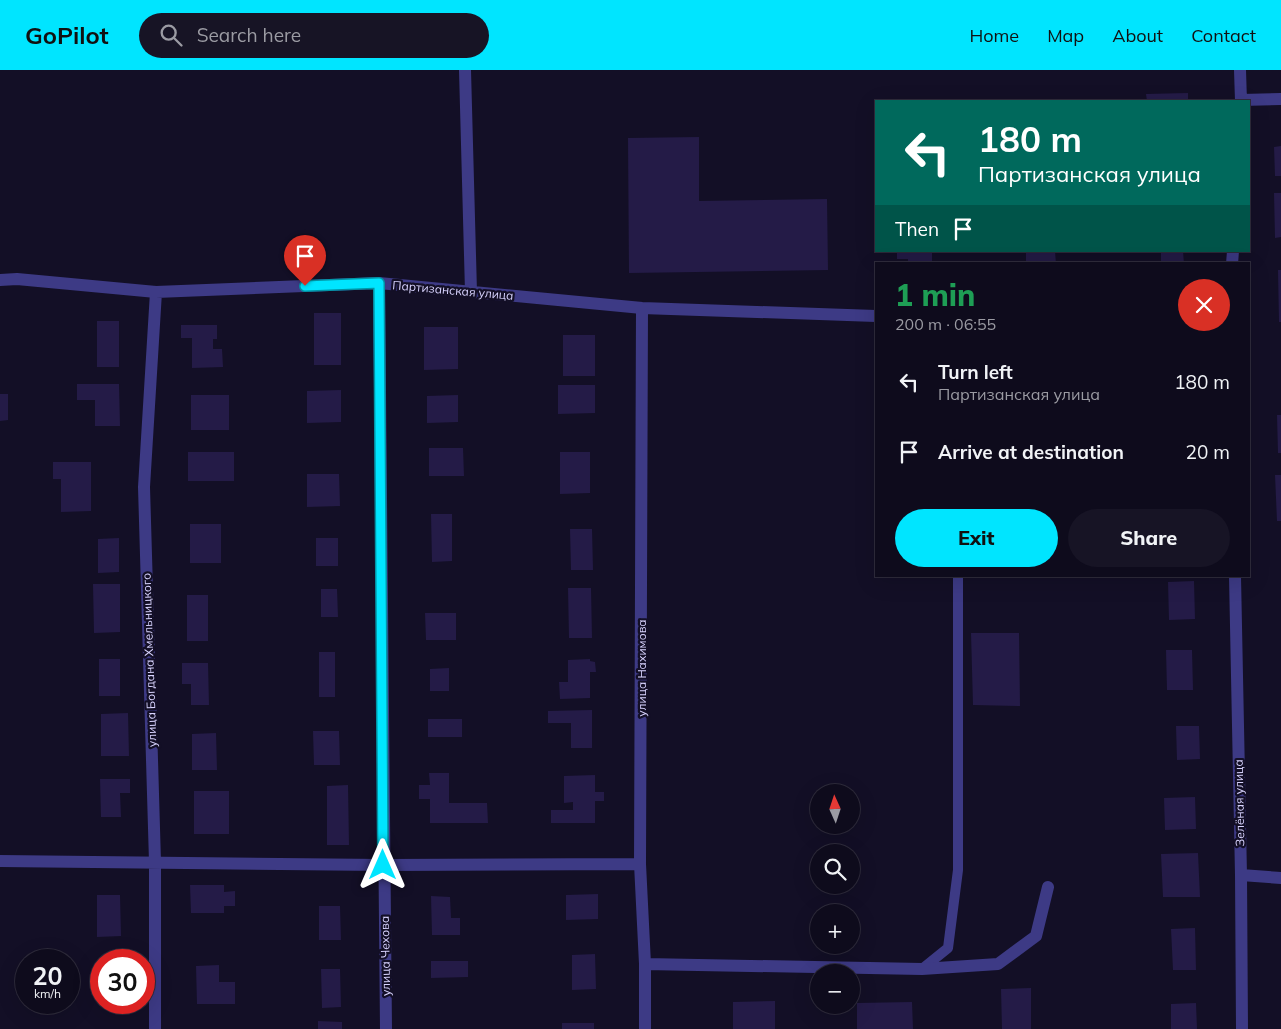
<!DOCTYPE html>
<meta charset="utf-8">
<style>
:root{--surface:#0e0b1c;--page:#171425;--text:#f1f3f6;--muted:#9b9ba3;--line:#2e2b3b;--accent:#00e5ff}
body{margin:0;font-family:Mulish,sans-serif;background:var(--page);color:var(--text);height:100vh;display:flex;flex-direction:column;font-size:19px;white-space:nowrap}
*{box-sizing:border-box;margin:0}
p{font-size:16px;color:var(--muted)}
.icon{flex:none;width:28px;height:28px;fill:none;stroke:currentColor;stroke-width:2;stroke-linecap:round;stroke-linejoin:round}
.map{position:relative;flex:1;overflow:hidden}
.sheet{position:absolute;left:875px;top:192px;width:375px;height:315px;display:flex;flex-direction:column;background:var(--surface);border-radius:0px;box-shadow:0 5px 20px #0002,0 0 0 1px var(--line)}
.sheet>*{flex:none}
.banner{position:absolute;left:875px;top:30px;width:375px;height:152px;border-radius:0px;box-shadow:0 5px 20px #0002,0 0 0 1px var(--line);background:#00695c;color:#fff;overflow:hidden}
.needle{width:32px;rotate:357deg}
.fabs{position:absolute;left:810px;top:714px;display:grid;gap:10px}
.fabs a{display:grid;place-items:center;width:50px;height:50px;border-radius:50%;background:var(--surface);box-shadow:0 5px 20px #0002,0 0 0 1px var(--line);font-size:25px}
.speed{position:absolute;left:15px;top:879px;display:flex;gap:10px;font-size:25px;font-weight:700;text-align:center}
.speed>*{display:grid;place-content:center;width:65px;height:65px;border-radius:50%;background:var(--surface);box-shadow:0 5px 20px #0002,0 0 0 1px var(--line);line-height:1}
.speed small{font-size:12px;font-weight:400}
.speed .limit{border:8px solid #d22;background:#fff;color:#111}
.pin{position:absolute;display:grid;place-items:center;width:42px;height:42px;color:#fff;margin:-51px -21px;border-radius:50% 50% 50% 0;rotate:-45deg;box-shadow:0 0 5px #0007}
.pin .icon{rotate:45deg}
.me{position:absolute;width:55px;margin:-28px;rotate:0deg;stroke-linejoin:round;filter:drop-shadow(0 0 4px #0008)}
.turn{display:flex;align-items:center;gap:18px;height:105px;padding:0 20px;font-size:22px}
.turn .icon{width:65px;height:65px;stroke-width:2.5}
.turn b{display:block;font-size:35px;line-height:42px}
.then{display:flex;align-items:center;height:48px;padding:0 20px;background:#0003;gap:10px;font-size:19px}
.round{display:grid;place-items:center;flex:none;width:52px;height:52px;border-radius:26px;background:var(--page)}
.overview{display:flex;align-items:center;justify-content:space-between;height:85px;padding:0 20px}
h1{font-size:30px;font-weight:800;line-height:38px;color:#1e9e55}
.action{display:flex;gap:10px;margin-top:auto;padding:10px 20px}
.action a{flex:1;height:58px;border-radius:30px;background:var(--accent);color:#111;font-size:20px;font-weight:800;line-height:58px;text-align:center}
.action a+a{background:var(--page);color:var(--text)}
ul{padding:0;list-style:none}
li{display:flex;align-items:center;gap:15px;height:70px;padding:0 20px}
li div{flex:1}
li b{display:block;font-size:19px}
li em{font-style:normal}
header{display:flex;align-items:center;gap:30px;box-sizing:border-box;height:70px;padding:0 25px;background:var(--accent);color:#111}
header strong{font-size:24px}
nav{display:flex;gap:28px;margin-inline-start:auto;font-size:18px}
.search{width:350px;height:45px;background:var(--page);display:flex;align-items:center;gap:12px;box-sizing:border-box;padding:0 18px;border-radius:28px;color:var(--muted);font-size:19px}
.map>svg:first-child{display:block}
.building{fill:#241b47}
.lines{fill:none;stroke-linecap:round;stroke-linejoin:round}
.service{stroke:#3d3a85;stroke-width:10}
.minor{stroke:#3d3a85;stroke-width:12}
.route-casing{stroke:#0095a6;stroke-width:12}
.route{stroke:#00e5ff;stroke-width:9}
.labels{text-anchor:middle;dominant-baseline:central;stroke-width:4.5;stroke-linejoin:round;paint-order:stroke}
.street-label{font-size:12px;fill:#d9d4ff;stroke:#130f26}
</style>
<header>
<strong>GoPilot</strong>
<div class="search"><svg class="icon" aria-label="search" viewBox="0 0 24 24"><circle cx="10" cy="10" r="6"/><path d="M15 15l6 6"/></svg>Search here</div>
<nav><a>Home</a><a>Map</a><a>About</a><a>Contact</a></nav>
</header>
<div class="map">
<svg width="1281" height="959" viewBox="0 0 1281 959">
<rect width="100%" height="100%" fill="#130f26"/>
<path class="building" d="M1188,23V31H1147L1146,24Z
M699,67V131L827,129L828,200L629,203L628,68Z
M1281,76V106H1275L1274,77Z
M1274,123H1281V167L1275,168Z
M897,181H932V194H908V189H897Z
M1026,181H1055L1056,194H1026Z
M1161,181H1183L1184,194H1161Z
M1278,200H1281V252H1279Z
M314,243H341V295H314Z
M97,251H119V297H97Z
M181,255H217V269H213V279H222L223,297L192,298V268H181Z
M424,257H458V299L424,300Z
M563,265H595V306H563Z
M77,314H119L120,356H95V330H77Z
M558,315H595V343L558,344Z
M341,320V352L307,353V321Z
M0,324H8V350L0,351Z
M191,325H229V360H191Z
M458,325V352L427,353V326Z
M1277,345H1281V383H1278Z
M429,378H463L464,406H429Z
M188,382H234V411H188Z
M560,382H590V423L560,424Z
M53,392H91V441L61,442V409H53Z
M307,404H339L340,436L307,437Z
M1275,405H1281V451H1277Z
M431,444H452V491L432,492Z
M190,454H221V493H190Z
M570,459H592L593,500H571Z
M119,468V502L98,503V469Z
M316,468H338V496H316Z
M1194,511L1195,549L1169,550L1168,512Z
M93,514H120V562L94,563Z
M568,518H591L592,568H569Z
M321,519H337L338,547H321Z
M187,525H208V571H187Z
M425,543H456V570H426Z
M971,563H1019L1020,636L973,635Z
M1166,580H1192L1193,620H1167Z
M319,582H335V627H319Z
M99,589H120V626H99Z
M590,589V591L595,592L596,602H590V628L560,629L559,612H568V590Z
M182,593H208L209,635H191V614H182Z
M449,598V621H430V599Z
M592,640V678H571V653H548V641Z
M128,643L129,686H101V644Z
M428,649H462V667H428Z
M1176,656H1199L1200,689L1177,690Z
M313,661H339L340,695H314Z
M216,663L217,700H192V664Z
M429,703H449V733H487L488,753H430V729H419V715H430Z
M595,705V722H604V731H595V753H551V740H573V732L564,733V706Z
M100,709H130V723H120L121,747H101Z
M348,715L349,775H327V716Z
M194,721H229V764H194Z
M1195,727L1196,759L1165,760L1164,728Z
M1198,783L1200,827H1163L1161,784Z
M190,815H224V822L235,821V836H224V843H191Z
M598,824V849L566,850V825Z
M97,825H120L121,866L97,867Z
M431,826L450,827L451,848H460V865H432Z
M319,836H340L341,870H319Z
M1195,858L1196,900H1173L1171,859Z
M595,884L596,919L572,920V885Z
M431,891H468V907L431,908Z
M219,895V912H235V934H197L196,896Z
M98,897H101V933H98Z
M321,899H340L341,937L322,938Z
M1031,918V959H1002L1001,919Z
M775,931V959H733V932Z
M912,932L913,959H857V933Z
M1196,933L1197,959H1171V934Z
M318,951L342,952V959H318Z
M562,953H594V959H562Z"/>
<g class="lines">
<path class="service" d="M922,899L948,878L958,800V506"/>
<path class="minor" d="M465,0L471,222
M1240,0L1241,31
M1241,30L1281,29
M1232,194L1233,181
M0,210L17,209L156,222L379,213L642,238L876,246
M379,213L386,959
M642,238L640,794L645,894V959
M1235,506L1241,805L1242,959
M0,791L383,795L640,794
M1241,805L1281,808
M645,894L922,899L998,894L1036,866L1048,817
M155,959V792L144,417L156,222"/>
</g>
<g class="lines">
<g class="route-casing">
<path id="route" d="M305,216L379,213L383,795"/>
</g>
<use href="#route" class="route"/>
</g>
<g class="labels">
<g class="street-label">
<text transform="translate(453 220) rotate(5)">Партизанская улица</text>
<text transform="translate(149 590) rotate(-92)">улица Богдана Хмельницкого</text>
<text transform="translate(641 598) rotate(-90)">улица Нахимова</text>
<text transform="translate(1239 733) rotate(-91)">Зелёная улица</text>
<text transform="translate(385 886) rotate(-91)">улица Чехова</text>
</g>
</g>
</svg>
<div class="fabs">
<a><svg class="needle" viewBox="-14 -14 28 28"><path d="M0-13l5 13h-10z" fill="#e53935"/><path d="M0 13l5-13h-10z" fill="#9b9ba3"/></svg></a>
<a><svg class="icon" aria-label="search" viewBox="0 0 24 24"><circle cx="10" cy="10" r="6"/><path d="M15 15l6 6"/></svg></a>
<a>+</a>
<a>−</a>
</div>
<div class="speed"><div>20<small>km/h</small></div><div class="limit">30</div></div>
<div class="pin" style="left:305px;top:216px;background:#d93025"><svg class="icon" aria-label="arrive" viewBox="0 0 24 24"><path d="M6 21V4h12l-3 4 3 4H6"/></svg></div>
<svg class="me" style="left:383px;top:795px" viewBox="-20 -20 40 40"><path d="M0-17L14 15 0 8-14 15z" fill="#00e5ff" stroke="#fff" stroke-width="4"/></svg>
<div class="banner">
<div class="turn"><svg class="icon" aria-label="left" viewBox="0 0 24 24"><path d="M17 20v-9H6M10 6l-5 5 5 5"/></svg><div><b>180 m</b>Партизанская улица</div></div>
<div class="then">Then<svg class="icon" aria-label="arrive" viewBox="0 0 24 24"><path d="M6 21V4h12l-3 4 3 4H6"/></svg></div>
</div>
<section class="sheet">
<div class="overview"><div><h1>1 min</h1><p>200 m · 06:55</p></div><a class="round" style="background:#d93025;color:#fff"><svg class="icon" aria-label="close" viewBox="0 0 24 24"><path d="M6 6l12 12M18 6L6 18"/></svg></a></div>
<ul>
<li><svg class="icon" aria-label="left" viewBox="0 0 24 24"><path d="M17 20v-9H6M10 6l-5 5 5 5"/></svg><div><b>Turn left</b><p>Партизанская улица</p></div><em>180 m</em></li>
<li><svg class="icon" aria-label="arrive" viewBox="0 0 24 24"><path d="M6 21V4h12l-3 4 3 4H6"/></svg><div><b>Arrive at destination</b></div><em>20 m</em></li>
</ul>
<div class="action"><a>Exit</a><a>Share</a></div>
</section>
</div>
